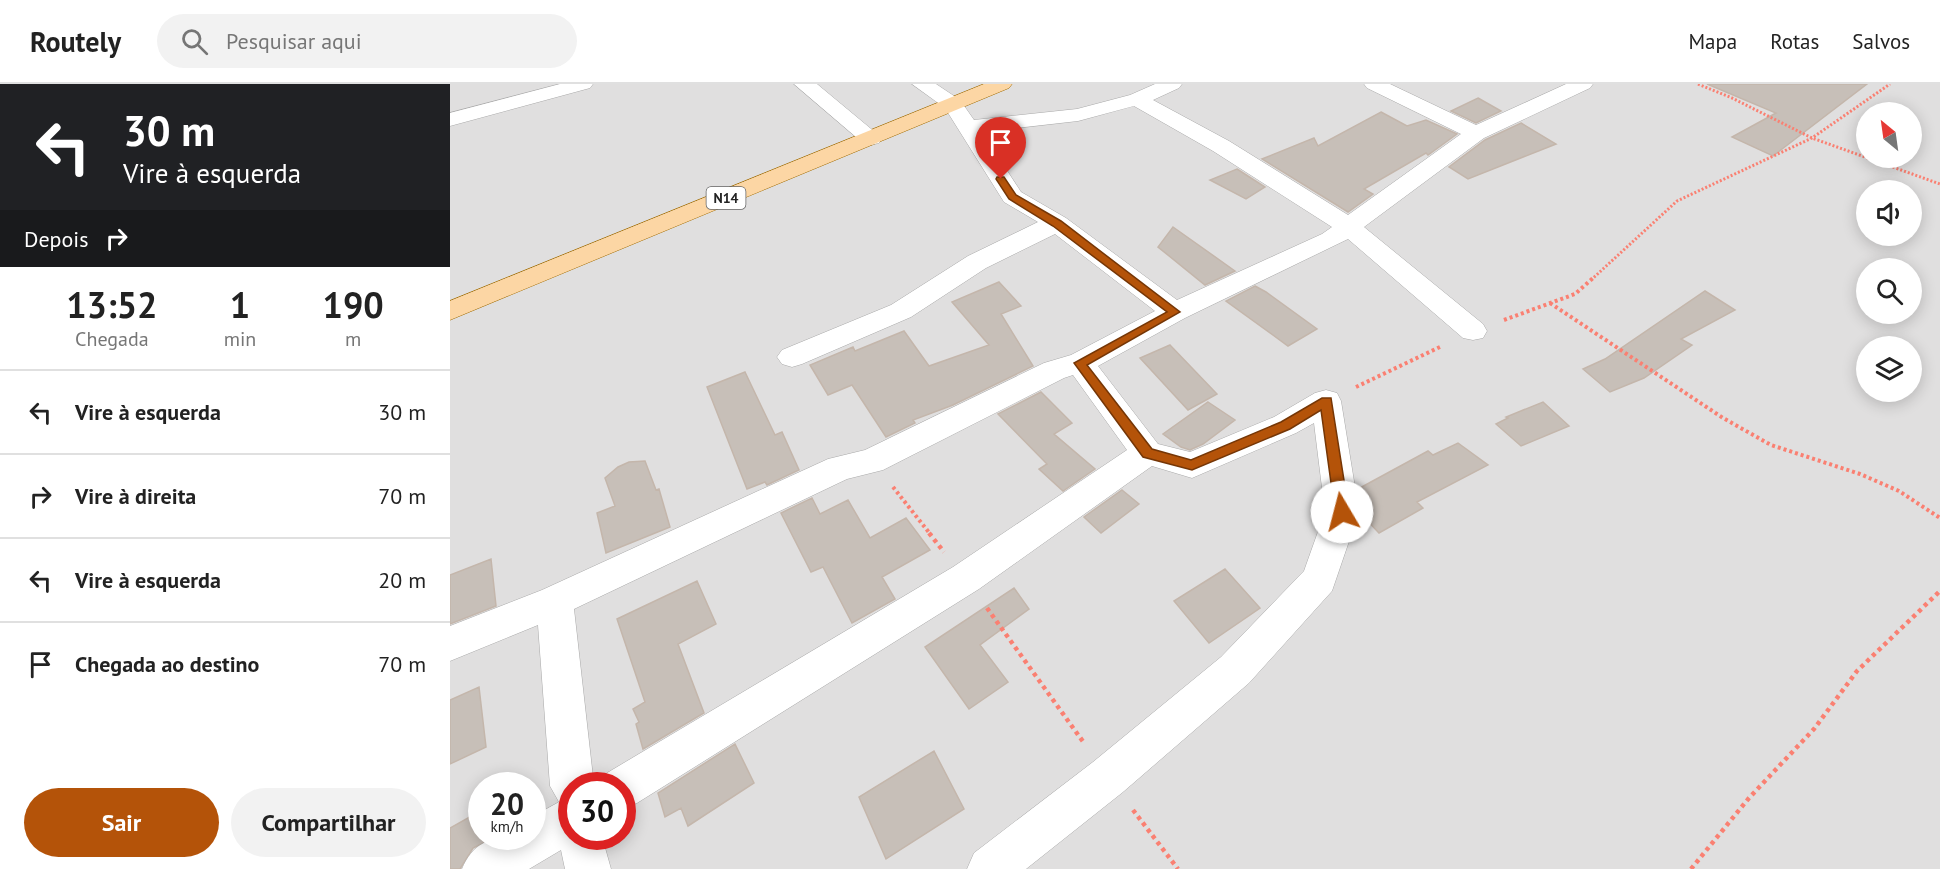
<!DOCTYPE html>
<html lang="pt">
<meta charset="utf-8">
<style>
:root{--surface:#fff;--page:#f2f2f2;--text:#222;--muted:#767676;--line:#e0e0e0;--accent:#b45309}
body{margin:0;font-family:"PT Sans",sans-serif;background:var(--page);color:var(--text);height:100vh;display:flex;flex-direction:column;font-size:22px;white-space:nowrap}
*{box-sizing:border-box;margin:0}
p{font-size:20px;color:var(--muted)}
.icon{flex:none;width:33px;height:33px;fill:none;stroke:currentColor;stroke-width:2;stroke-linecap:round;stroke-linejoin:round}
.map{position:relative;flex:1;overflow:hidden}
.panel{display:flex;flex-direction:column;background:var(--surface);width:450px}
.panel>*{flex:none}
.hud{background:#202124;color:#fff;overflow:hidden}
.needle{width:39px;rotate:331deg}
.tools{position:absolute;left:1406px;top:18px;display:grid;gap:12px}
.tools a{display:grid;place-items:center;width:66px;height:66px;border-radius:50%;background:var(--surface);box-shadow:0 3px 15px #0003;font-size:30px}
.speed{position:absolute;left:18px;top:688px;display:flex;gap:12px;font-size:30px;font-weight:700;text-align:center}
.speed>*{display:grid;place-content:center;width:78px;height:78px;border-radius:50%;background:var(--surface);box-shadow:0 3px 15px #0003;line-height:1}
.speed small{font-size:15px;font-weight:400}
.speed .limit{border:9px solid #d22;background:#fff;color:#111}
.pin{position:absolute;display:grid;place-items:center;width:51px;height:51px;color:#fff;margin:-62px -26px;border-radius:50% 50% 50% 0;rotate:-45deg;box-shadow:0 0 6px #0007}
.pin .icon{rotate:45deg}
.me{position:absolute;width:66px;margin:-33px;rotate:352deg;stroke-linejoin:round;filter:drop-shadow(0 0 4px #0008)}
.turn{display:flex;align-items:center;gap:21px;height:126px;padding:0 24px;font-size:27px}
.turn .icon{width:78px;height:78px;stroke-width:2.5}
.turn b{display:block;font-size:42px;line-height:51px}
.then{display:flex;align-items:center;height:57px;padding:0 24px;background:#0003;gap:12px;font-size:22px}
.eta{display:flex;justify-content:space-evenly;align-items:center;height:102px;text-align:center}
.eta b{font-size:36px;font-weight:600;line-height:42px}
.primary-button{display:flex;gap:12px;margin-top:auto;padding:12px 24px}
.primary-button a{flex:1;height:69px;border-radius:36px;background:var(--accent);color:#fff;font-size:24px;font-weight:600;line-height:69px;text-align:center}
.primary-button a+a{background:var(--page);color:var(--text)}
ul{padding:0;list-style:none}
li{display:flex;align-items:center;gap:18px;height:84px;padding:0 24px;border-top:2px solid var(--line)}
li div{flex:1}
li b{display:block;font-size:22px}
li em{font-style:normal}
header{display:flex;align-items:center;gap:36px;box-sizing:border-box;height:84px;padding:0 30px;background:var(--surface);border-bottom:2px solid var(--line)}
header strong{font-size:28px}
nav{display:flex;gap:33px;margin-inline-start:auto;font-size:21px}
.search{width:420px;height:54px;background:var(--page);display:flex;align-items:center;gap:15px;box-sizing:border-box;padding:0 21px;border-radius:33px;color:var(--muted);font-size:22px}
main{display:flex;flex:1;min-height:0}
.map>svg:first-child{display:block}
.residential{fill:#e0dfdf;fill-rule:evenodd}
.building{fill:#c7bfb8;stroke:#c4b6ab;stroke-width:1.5}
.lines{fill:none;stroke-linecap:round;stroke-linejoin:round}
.street-casing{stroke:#a9a9a9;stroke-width:1}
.primary-casing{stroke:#a06b00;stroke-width:1}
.path-far2{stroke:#fa8072;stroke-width:3;stroke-dasharray:2 2;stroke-linecap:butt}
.path-far1{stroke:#fa8072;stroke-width:4;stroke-dasharray:3 3;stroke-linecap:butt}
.path{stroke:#fa8072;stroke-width:4.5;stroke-dasharray:4 4;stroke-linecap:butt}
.street{fill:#fff;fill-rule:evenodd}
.primary{fill:#fcd6a4;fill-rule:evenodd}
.route{fill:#b45309;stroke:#753606;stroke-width:1.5}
.labels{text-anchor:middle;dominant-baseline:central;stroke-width:5;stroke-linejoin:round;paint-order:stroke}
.shield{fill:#fff;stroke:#646464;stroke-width:1.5}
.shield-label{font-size:14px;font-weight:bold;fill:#222}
</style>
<header>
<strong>Routely</strong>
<div class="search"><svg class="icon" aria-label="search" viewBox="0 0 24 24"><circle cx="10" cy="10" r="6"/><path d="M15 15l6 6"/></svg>Pesquisar aqui</div>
<nav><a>Mapa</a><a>Rotas</a><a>Salvos</a></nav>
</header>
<main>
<section class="panel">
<div class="hud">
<div class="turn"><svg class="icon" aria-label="left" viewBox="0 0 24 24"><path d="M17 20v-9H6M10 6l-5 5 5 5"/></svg><div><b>30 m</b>Vire à esquerda</div></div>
<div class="then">Depois<svg class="icon" aria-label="right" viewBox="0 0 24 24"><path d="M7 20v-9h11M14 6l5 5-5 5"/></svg></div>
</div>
<div class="eta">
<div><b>13:52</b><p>Chegada</p></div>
<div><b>1</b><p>min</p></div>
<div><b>190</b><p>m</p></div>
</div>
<ul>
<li><svg class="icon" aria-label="left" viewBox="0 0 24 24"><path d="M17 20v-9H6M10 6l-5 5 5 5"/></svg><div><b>Vire à esquerda</b></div><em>30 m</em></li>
<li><svg class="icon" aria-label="right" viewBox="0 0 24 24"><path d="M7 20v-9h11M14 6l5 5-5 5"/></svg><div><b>Vire à direita</b></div><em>70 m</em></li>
<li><svg class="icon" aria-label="left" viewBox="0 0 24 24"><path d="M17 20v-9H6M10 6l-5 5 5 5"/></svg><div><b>Vire à esquerda</b></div><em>20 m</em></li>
<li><svg class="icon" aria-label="arrive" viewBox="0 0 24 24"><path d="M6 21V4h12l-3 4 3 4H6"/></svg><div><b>Chegada ao destino</b></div><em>70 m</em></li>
</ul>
<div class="primary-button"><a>Sair</a><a>Compartilhar</a></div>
</section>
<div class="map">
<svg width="1490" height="785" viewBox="0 0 1490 785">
<rect width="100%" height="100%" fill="#f2efe9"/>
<path class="residential" d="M0,0H1490V785H0ZM1416,28H1461V74H1416ZM1416,106H1461V152H1416ZM1416,184H1461V230H1416ZM1416,262H1461V308H1416ZM32,702H82V753H32ZM122,702H172V753H122Z"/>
<path class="building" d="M1257,0H1417L1323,72L1282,53L1326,29Z
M1028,14L1051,27L1026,39L1001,27Z
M931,28L957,42L976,36L1007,50L978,71L976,69L914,105L923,110L898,128L812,75L864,54L868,62Z
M1071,39L1106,60L1018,95L999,83L1035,56Z
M787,85L815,103L796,115L760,96Z
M723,143L785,187L755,201L708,163Z
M549,198L571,222L551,230L583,282L503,321L463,336L465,339L436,353L402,301L378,311L360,281L403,263L405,267L454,247L479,282L539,261L502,218Z
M805,202L816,208L867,245L838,262L776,217Z
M1255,207L1285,226L1231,255L1242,261L1194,294L1160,308L1133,285L1155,275Z
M720,261L767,310L738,326L690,274Z
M295,288L325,351L332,348L349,386L317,401L315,398L297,405L257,303Z
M591,308L622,339L604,350L645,385L613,407L589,385L597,380L548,330Z
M758,318L785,336L753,360L740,366L731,363L713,350Z
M1093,318L1119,342L1071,362L1046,340L1058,334L1056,333Z
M1008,359L1038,381L967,418L973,424L929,449L911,430L908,405L978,367L983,371Z
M195,377L206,406L209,405L220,443L156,469L147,429L165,422L155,394L168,383L179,378Z
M672,406L689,420L651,449L634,433Z
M362,414L370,430L398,416L420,454L456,434L480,466L432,493L445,515L402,539L373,483L361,488L331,429Z
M41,475L46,522L0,540V491Z
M775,485L810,524L759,559L724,517Z
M247,497L266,540L228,560L254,629L193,665L186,640L189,638L183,625L195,618L167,535Z
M564,504L579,525L530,561L558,598L519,625L475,563Z
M29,603L36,663L0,680V616Z
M285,660L304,699L238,742L231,724L215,733L208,709Z
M484,667L514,725L436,775L409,713Z
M32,726V753H45L23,764L10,785H0V744Z"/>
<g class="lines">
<g class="street-casing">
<path id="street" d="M110,0H143L140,4L0,42V29Z
M344,0H367L432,54L429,59L421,61L413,59Z
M462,0H486L510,16L524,36L627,25L680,11L705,0H732L729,4L703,16L779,57L898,131L1011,50L917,4L914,0H940L1026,41L1116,0H1143L1140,4L1034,54L914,143L1033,240L1037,247L1033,254L1023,256L1013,254L898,155L735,234L648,282L708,360L740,368L824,333L865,309L876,306L887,309L891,317L909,428L882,507L799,599L673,708L576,785H517L524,769L643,678L771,573L854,487L875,428L864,339L846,349L742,394L702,382L529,505L187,719L172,725V702H151L157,689L503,483L677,366L623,291L614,294L433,386L397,395L124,525L144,702H122V753H152L161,785H115L111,766L79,785H12C26,751 51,753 82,753V733L109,718L100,702L88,541L0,577V542L92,506L378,375L415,366L594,279L621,271L705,227L605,150L536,184L461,233L352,280L342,283L332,280L327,273L332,266L441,221L518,172L588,138L554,118L495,24ZM684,22L763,67L882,143L872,150L727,216L616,134L571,108L532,48L628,37Z"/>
</g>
<g class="primary-casing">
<path id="primary" d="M534,0H562L559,4L0,236V217Z"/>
</g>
<path class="path-far2" d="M1248,0L1282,14L1362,54L1490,100
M1141,196L1227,117L1362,54L1440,0"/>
<path class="path-far1" d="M1100,219L1273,334L1321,361L1410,390L1449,407L1490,434
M1054,236L1125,210L1143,194
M906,303L992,262
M443,403L481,451"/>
<path class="path" d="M479,449L494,468
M537,524L634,659
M683,726L728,785
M1241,785L1299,714L1364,645L1407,587L1490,507"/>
<use href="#street" class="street"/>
<use href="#primary" class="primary"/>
</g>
<path class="route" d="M547,93H554L566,111L611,137L730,228L637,281L702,365L741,376L831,338L872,314H881L899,428L897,432H887L885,428L871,326L840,345L742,386L693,373L624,279L717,228L603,142L559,115L546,95Z"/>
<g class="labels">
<rect class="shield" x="256.5" y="103" width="39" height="22" rx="4.5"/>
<g class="shield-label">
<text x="276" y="114">N14</text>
</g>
</g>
</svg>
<div class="tools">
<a><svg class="needle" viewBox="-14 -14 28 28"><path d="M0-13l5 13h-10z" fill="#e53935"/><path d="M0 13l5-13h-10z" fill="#767676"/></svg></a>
<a><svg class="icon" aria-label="sound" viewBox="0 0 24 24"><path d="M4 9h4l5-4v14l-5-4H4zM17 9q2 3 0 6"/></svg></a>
<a><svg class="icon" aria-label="search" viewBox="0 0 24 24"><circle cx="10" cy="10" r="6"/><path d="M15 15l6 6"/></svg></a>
<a><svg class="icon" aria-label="layers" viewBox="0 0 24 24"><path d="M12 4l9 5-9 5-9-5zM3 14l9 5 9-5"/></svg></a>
</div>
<div class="speed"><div>20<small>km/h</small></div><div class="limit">30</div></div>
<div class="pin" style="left:551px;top:95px;background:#d93025"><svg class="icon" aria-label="arrive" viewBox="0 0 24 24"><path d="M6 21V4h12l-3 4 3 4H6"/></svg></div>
<svg class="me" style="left:892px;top:428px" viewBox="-20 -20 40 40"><circle r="19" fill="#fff"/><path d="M0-13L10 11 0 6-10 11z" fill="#b45309"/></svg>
</div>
</main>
